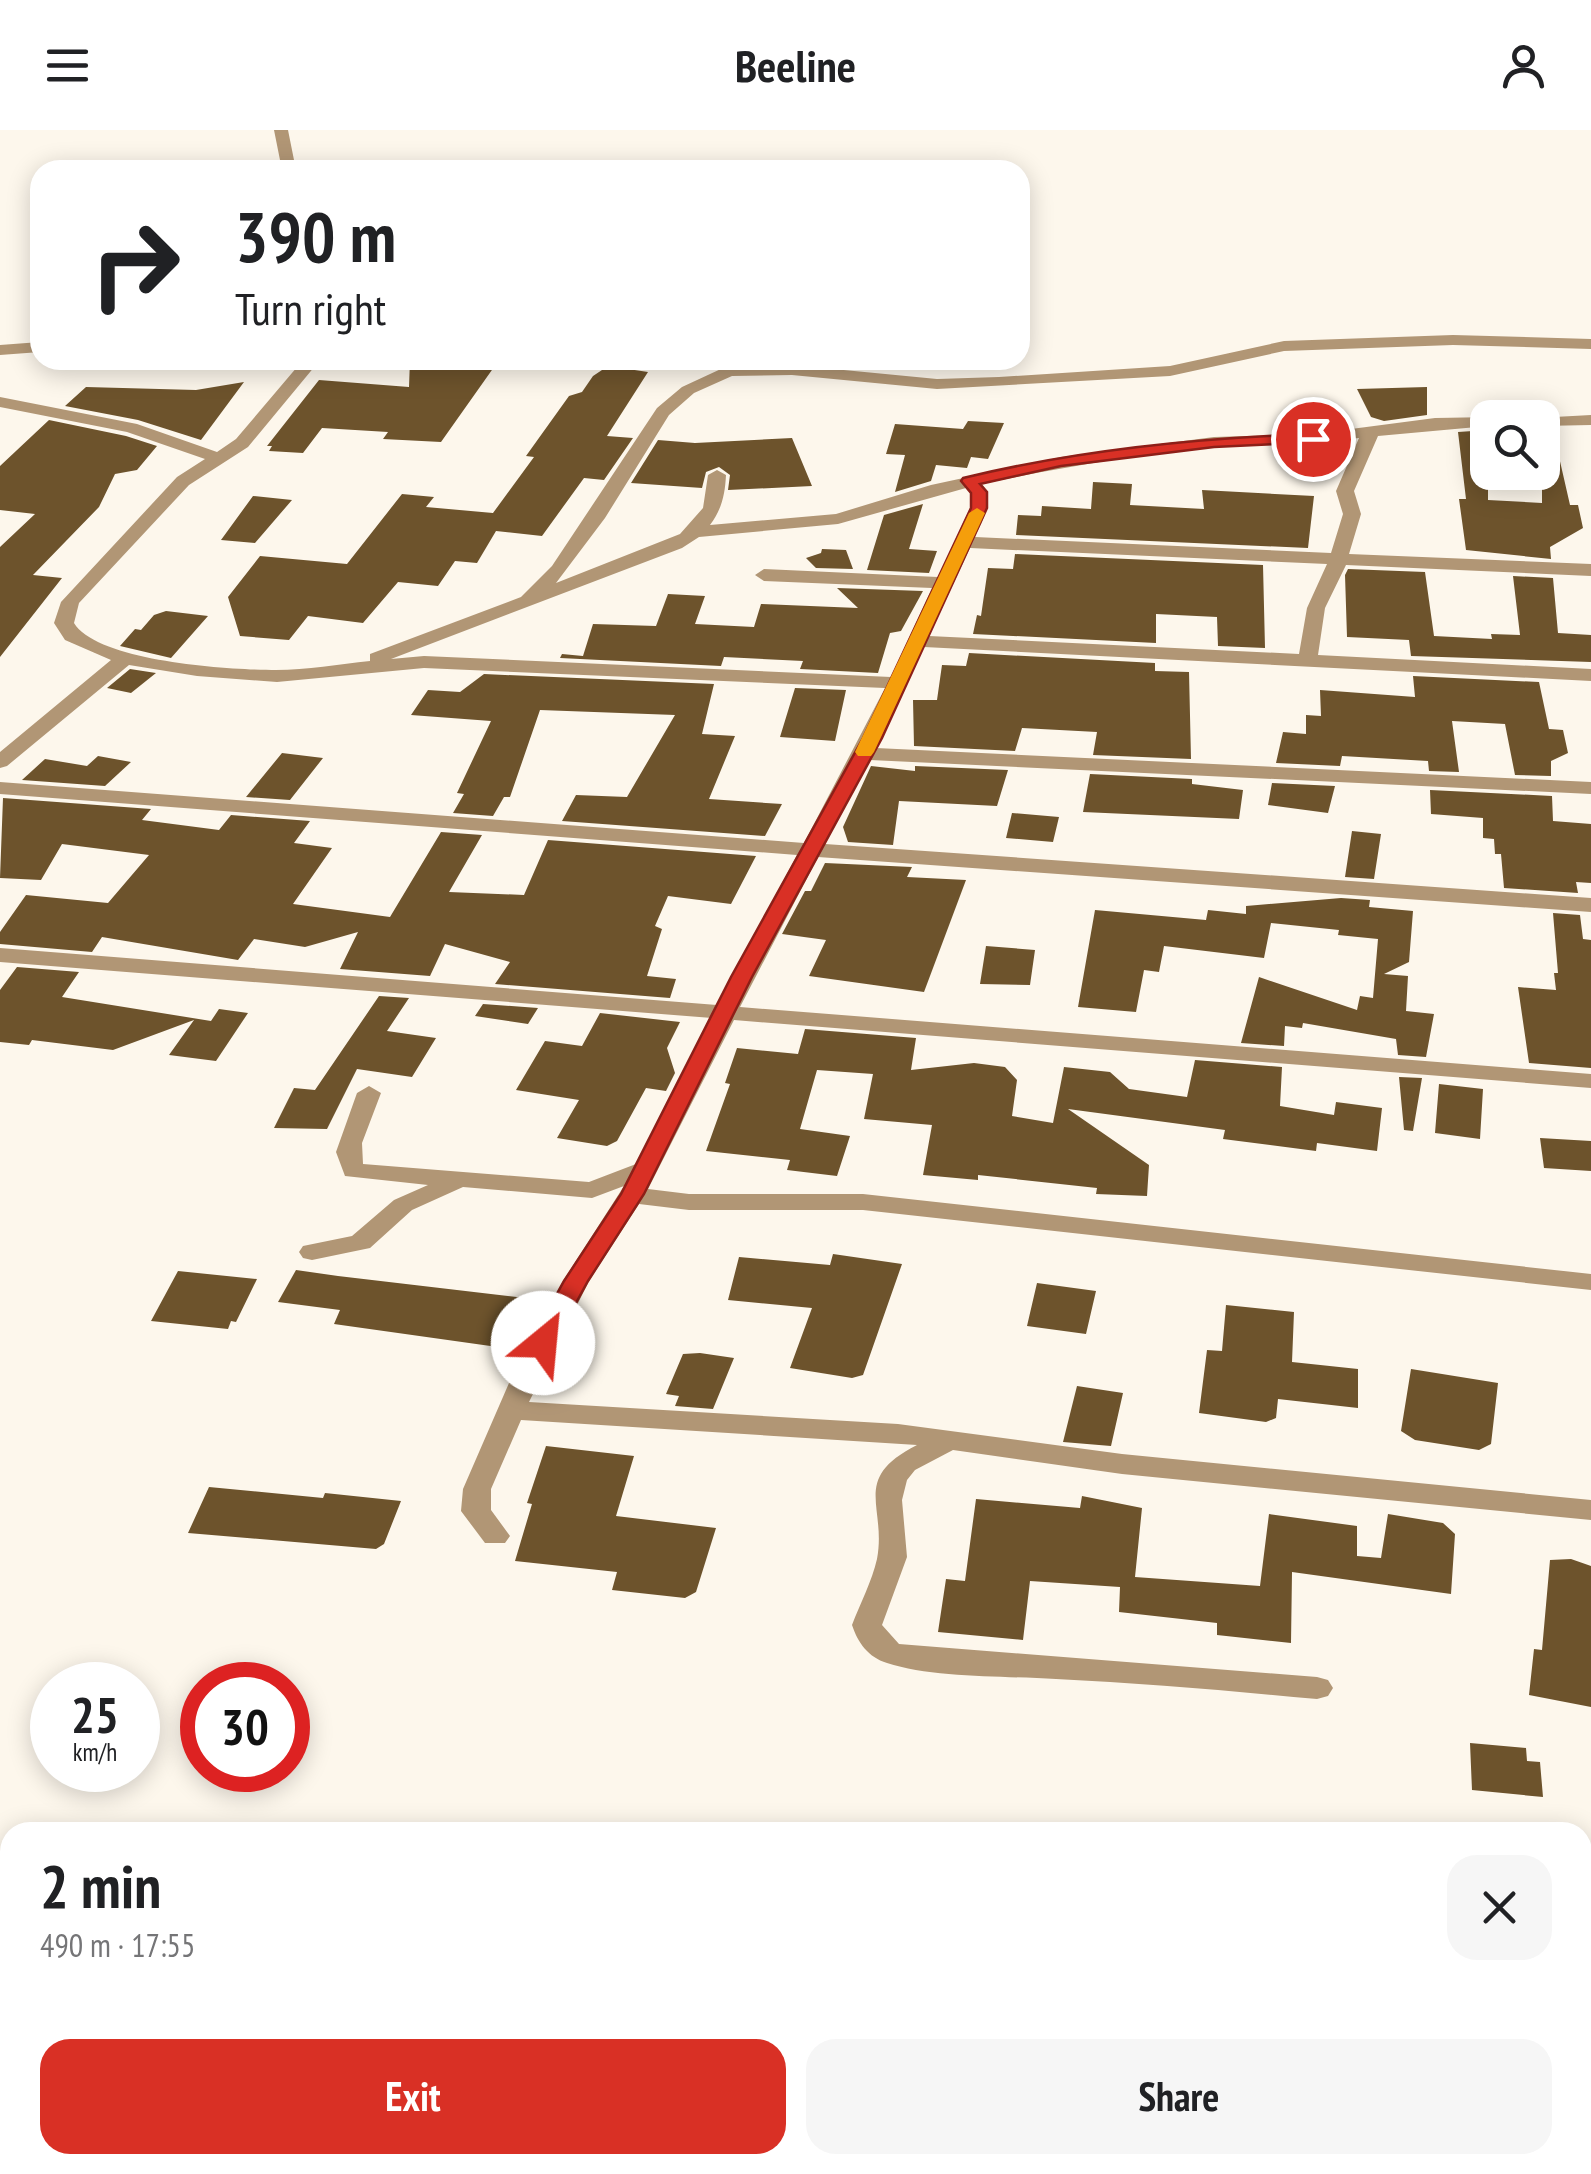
<!DOCTYPE html>
<meta charset="utf-8">
<style>
:root{--surface:#fff;--page:#f6f6f6;--text:#202124;--muted:#757577;--accent:#d93025}
body{margin:0;font-family:"PT Sans Narrow",sans-serif;background:var(--page);color:var(--text);height:100vh;display:flex;flex-direction:column;font-size:38px;white-space:nowrap}
*{box-sizing:border-box;margin:0}
p{font-size:32px;color:var(--muted)}
.icon{flex:none;width:55px;height:55px;fill:none;stroke:currentColor;stroke-width:2;stroke-linecap:round;stroke-linejoin:round}
.map{position:relative;flex:1;overflow:hidden}
.drawer{position:absolute;left:0px;top:1692px;width:1592px;height:352px;display:flex;flex-direction:column;background:var(--surface);border-radius:30px 30px 0 0;box-shadow:0 5px 25px #0003}
.drawer>*{flex:none}
.guide{position:absolute;left:30px;top:30px;width:1000px;height:210px;border-radius:30px;box-shadow:0 5px 25px #0003;background:#fff;color:var(--text);overflow:hidden}
.fabs{position:absolute;left:1470px;top:270px;display:grid;gap:20px}
.fabs a{display:grid;place-items:center;width:90px;height:90px;border-radius:20px;background:var(--surface);box-shadow:0 5px 25px #0003;font-size:50px}
.speed{position:absolute;left:30px;top:1532px;display:flex;gap:20px;font-size:50px;font-weight:700;text-align:center}
.speed>*{display:grid;place-content:center;width:130px;height:130px;border-radius:50%;background:var(--surface);box-shadow:0 5px 25px #0003;line-height:1}
.speed small{font-size:25px;font-weight:400}
.speed .limit{border:15px solid #d22;background:#fff;color:#111}
.pin{position:absolute;display:grid;place-items:center;width:85px;height:85px;color:#fff;margin:-42px;border:5px solid #fff;border-radius:50%;box-shadow:0 2px 10px #0007}
.me{position:absolute;width:110px;margin:-55px;rotate:28deg;stroke-linejoin:round;filter:drop-shadow(0 0 8px #0008)}
.turn{display:flex;align-items:center;gap:35px;height:210px;padding:0 40px;font-size:45px}
.turn .icon{width:130px;height:130px;stroke-width:2.5}
.turn b{display:block;font-size:70px;line-height:85px}
.round{display:grid;place-items:center;flex:none;width:105px;height:105px;border-radius:30px;background:var(--page)}
.head{display:flex;align-items:center;justify-content:space-between;height:170px;padding:0 40px}
h1{font-size:60px;font-weight:800;line-height:75px}
.cta{display:flex;gap:20px;margin-top:auto;padding:20px 40px}
.cta a{flex:1;height:115px;border-radius:30px;background:var(--accent);color:#fff;font-size:40px;font-weight:800;line-height:115px;text-align:center}
.cta a+a{background:var(--page);color:var(--text)}
header{display:flex;justify-content:space-between;align-items:center;height:130px;padding:0 40px;background:var(--surface);font-size:45px;font-weight:800}
.map>svg:first-child{display:block}
.building{fill:#6d532c}
.lines{fill:none;stroke-linecap:round;stroke-linejoin:round}
.minor{fill:#b19675;fill-rule:evenodd}
.route{fill:#d93025;stroke:#8d1f18;stroke-width:2.5}
.slow{fill:#f59e0b}
</style>
<header><svg class="icon" aria-label="menu" viewBox="0 0 24 24"><path d="M4 6h16M4 12h16M4 18h16"/></svg>Beeline<svg class="icon" aria-label="person" viewBox="0 0 24 24"><circle cx="12" cy="8" r="4"/><path d="M4 21q1-7 8-7t8 7"/></svg></header>
<div class="map">
<svg width="1591" height="2044" viewBox="0 0 1591 2044">
<rect width="100%" height="100%" fill="#fdf7ec"/>
<path class="building" d="M410,230H499L441,312L383,309L388,302L322,298L303,323L269,321L272,316H267L319,250L409,257Z
M608,236L648,242L607,306L633,308L604,350L584,348L542,406L496,401L477,433L455,431L438,456L398,452L363,493L308,486L289,510L240,506L228,467L260,426L347,434L402,364L434,367L426,377L493,383L534,327L526,326L569,266L582,262L593,246Z
M244,252L201,310L138,290L65,276L86,257L196,260Z
M1427,257V285L1384,291L1371,287L1357,259Z
M49,290L126,306L157,316L137,340L115,344L99,377L33,445L62,448L0,527V417L35,384L0,380V336Z
M968,291L1004,293L988,329L971,327L967,338L936,335L931,351L895,362L905,325L886,324L895,294L963,299Z
M1488,300V370L1542,373V306L1554,305L1570,375H1578L1583,398L1550,417L1551,429L1466,420L1459,369H1466L1458,302Z
M792,308L812,356L728,360L730,345L719,337L706,342L702,358L631,353L658,310L695,313Z
M1093,352L1132,354L1130,375L1204,379L1202,360L1314,366L1308,418L1016,405L1018,385L1041,386L1042,376L1091,379Z
M253,366L292,370L255,413L221,410Z
M923,374L909,419L937,421L929,443L867,440L884,385Z
M822,419L846,420L853,439L816,438L806,428L821,423Z
M1015,424L1263,435L1265,518L1218,516L1217,487L1156,484V513L973,504L977,485L981,486L988,438L1013,439Z
M1348,439L1425,442L1434,506L1492,509L1491,504L1520,505L1513,446L1553,448L1558,503L1591,505V532L1411,526L1409,510L1347,507L1345,445Z
M837,458L923,461L901,501L890,503L878,543L800,539L803,531L724,527L721,536L560,528L562,524L583,526L593,494L656,496L668,464L705,466L695,494L754,497L761,474L858,478Z
M166,481L208,486L171,528L120,516L135,499L141,500L154,485Z
M969,523L1155,533V541L1189,542L1191,629L1093,625L1097,602L1022,598L1015,621L914,616L913,570H937L942,535L966,536Z
M130,539L156,543L131,563L107,558Z
M484,544L714,554L702,604L735,606L709,669L782,674L765,706L562,691L576,665L627,667L675,585L540,580L510,667H504L493,686L453,683L464,664L457,663L491,591L411,585L428,560L460,562Z
M1413,546L1539,552L1549,599L1563,600L1568,623L1551,631V646L1515,645L1505,594L1452,591L1459,642L1429,641L1428,631L1342,626L1340,636L1276,633L1283,602L1306,604V585L1321,586L1320,560L1415,567Z
M795,558L846,560L835,611L780,607Z
M282,623L323,628L290,670L246,667Z
M98,626L131,632L105,656L22,650L45,629L87,636Z
M871,636L915,641V636L1008,640L997,676L899,671L893,715L848,712L843,697Z
M1090,644L1192,649V654L1243,660L1239,689L1083,682Z
M1272,653L1335,656L1328,683L1268,675Z
M1430,660L1552,666L1553,691L1591,694V753L1576,752L1578,763L1504,758L1501,724H1495L1494,709L1483,708V688L1431,684Z
M3,668L151,679L142,690L219,700L231,685L310,691L294,713L332,718L293,774L390,787L441,702L482,705L449,762L524,765L548,710L756,726L731,774L668,766L655,796L662,799L647,846L676,849L670,868L495,854L510,832L445,814L430,846L340,839L358,802L305,817L254,809L238,830L102,807L92,822L0,814V802L26,765L108,773L149,725L62,714L41,750L0,748Z
M1012,683L1059,687L1053,712L1006,708Z
M1352,701L1381,704L1374,749L1345,747Z
M825,733L912,737L907,747L966,750L924,862L809,846L826,810L782,804L805,761H811Z
M1341,768L1370,770L1369,777L1413,781L1409,832L1384,844L1408,846L1406,881L1434,884L1426,927L1398,925L1396,909L1303,893L1302,898L1285,896L1284,916L1241,913L1259,847L1357,880L1360,866L1373,868L1378,809L1338,805L1339,800L1271,793L1264,828L1164,816L1159,842L1144,840L1136,882L1078,877L1095,780L1206,790L1208,780L1246,784V776Z
M1553,783L1580,785L1583,809L1591,810V938L1529,933L1518,857L1556,860L1554,843H1558Z
M986,816L1035,820L1030,855L980,854Z
M17,837L79,842L62,867L211,891L219,879L248,883L216,931L169,925L194,890L113,920L32,910L29,915L0,912V860Z
M379,866L409,868L387,901L436,908L412,947L357,939L327,999L274,998L294,958L315,960Z
M483,874L538,878L528,894L475,886Z
M600,883L680,892L667,918L675,943L666,961L646,958L617,1011L607,1016L557,1008L579,970L516,960L545,911L582,916Z
M805,899L916,908L911,940L974,933L1005,937L1017,950L1012,986L1053,993L1064,937L1110,942L1129,959L1187,967L1195,930L1282,937L1280,976L1334,985L1336,972L1382,978L1377,1021L1317,1013L1316,1021L1223,1009L1225,1000L1068,979L1149,1035L1147,1066L1096,1064L1097,1058L978,1045V1050L923,1045L932,995L864,989L873,944L817,940L800,999L850,1006L837,1046L787,1040L790,1030L706,1021L730,954L725,953L737,918L798,924Z
M1399,947L1422,948L1413,1001L1404,1000Z
M1439,954L1483,959L1480,1009L1435,1003Z
M1540,1008L1591,1011V1041L1544,1038Z
M833,1124L902,1134L863,1245L852,1248L790,1238L812,1178L728,1170L739,1127L830,1135Z
M296,1140L338,1146L534,1169L512,1219L334,1194L340,1180L278,1172Z
M178,1141L257,1149L236,1192L231,1191L228,1199L151,1191Z
M1037,1153L1096,1161L1086,1204L1027,1196Z
M1226,1175L1294,1182L1292,1232L1358,1239V1278L1278,1269L1276,1288L1266,1292L1199,1283L1207,1220L1222,1221Z
M700,1223L734,1228L713,1279L675,1276L679,1266L666,1264L683,1224Z
M1411,1239L1498,1253L1491,1314L1479,1320L1415,1310L1401,1301Z
M1077,1256L1123,1263L1111,1316L1063,1312Z
M546,1316L634,1326L616,1386L716,1398L696,1462L685,1468L612,1460L617,1442L515,1431L532,1374L527,1373Z
M209,1357L323,1368L325,1363L401,1371L384,1414L376,1419L188,1403Z
M1082,1366L1142,1378L1135,1447L1260,1456L1269,1384L1357,1396V1426L1381,1428L1388,1384L1443,1393L1455,1404L1451,1464L1292,1442L1291,1513L1217,1505V1493L1119,1482L1120,1457L1030,1451L1023,1510L938,1502L946,1449L965,1451L976,1369L1080,1378Z
M1571,1429L1591,1436V1577L1529,1565L1534,1519L1542,1520L1550,1430Z
M1470,1613L1526,1618L1527,1631L1540,1632L1543,1667L1472,1660Z"/>
<g class="lines">
<path class="minor" d="M274,0H288L296,40H282Z
M1453,205L1591,209V219L1453,215L1284,221L1170,246L937,259L792,245L732,246L694,263L669,285L605,388L556,453L680,404L703,378L708,345L717,340L726,345C725,364 722,379 710,395L836,384L931,355L1061,327L1214,307L1313,304L1435,288L1494,287L1488,288V296L1378,306L1354,361L1361,384L1349,424L1591,434V446L1346,435L1325,478L1318,525L1591,539V551L924,517L876,618L1591,652V664L870,630L825,714L1591,768V782L818,727L740,877L1591,944V958L734,890L648,1059L689,1064H863L1591,1144V1160L863,1080H689L639,1074L589,1151L529,1272L898,1294L1122,1324L1591,1370V1390L1122,1344L953,1320L915,1340L907,1350L902,1370L907,1427L882,1495L899,1514L1317,1547L1328,1550L1333,1558L1328,1566L1317,1569C1230,1561 1143,1553 1056,1549C1007,1546 932,1548 887,1533C868,1527 858,1513 852,1495C860,1474 872,1451 877,1429C887,1376 850,1349 917,1315L521,1290L491,1359V1380L510,1406L505,1413H485L461,1381L463,1359L516,1237L563,1151L624,1056L592,1068L463,1057L412,1080L370,1118L312,1130L303,1128L299,1122L303,1116L352,1106L394,1070L428,1055L345,1046L336,1022L357,963L369,956L381,963L362,1013L363,1034L589,1052L636,1034L712,888L0,832V818L717,875L797,725L0,664V652L804,713L885,558L424,538L277,552L197,546L129,535L7,636L0,638V622L111,530L65,510L54,493L61,472L177,347L205,329L127,302L0,277V267L137,294L217,322L236,309L303,230H320L248,317L189,355L79,473L74,493C98,532 231,540 276,540C307,540 339,534 370,531V524L521,467L552,436L657,278L682,257L723,238L792,235L937,249L999,247L1170,236L1284,211ZM1359,308L1336,361L1343,384L1331,423L975,407C982,390 996,371 982,354C1058,338 1134,325 1212,317C1261,313 1310,314 1359,308ZM966,358L970,363V378L938,447L764,439L755,445L764,451L932,458L891,547L424,526L391,529L682,418L699,407L838,394ZM970,418L1327,434L1307,478L1299,524L929,506Z
M40,212V222L0,225V215Z
M1591,285V295L1542,296V288H1536Z"/>
</g>
<path class="route" d="M1313,304L1321,309L1318,312L1214,317L1061,336L980,354L987,362V378L882,608L752,847L644,1064L588,1151L551,1219H534L530,1213L564,1151L621,1064L731,847L863,608L971,378V363L961,351L963,348C1078,320 1195,308 1313,304Z"/>
<path class="slow" d="M977,378L985,383L874,622L871,626H858L855,622L969,383Z"/>
</svg>
<div class="fabs">
<a><svg class="icon" aria-label="search" viewBox="0 0 24 24"><circle cx="10" cy="10" r="6"/><path d="M15 15l6 6"/></svg></a>
</div>
<div class="speed"><div>25<small>km/h</small></div><div class="limit">30</div></div>
<div class="pin" style="left:1313px;top:309px;background:#d93025"><svg class="icon" aria-label="arrive" viewBox="0 0 24 24"><path d="M6 21V4h12l-3 4 3 4H6"/></svg></div>
<svg class="me" style="left:543px;top:1213px" viewBox="-20 -20 40 40"><circle r="19" fill="#fff"/><path d="M0-13L10 11 0 6-10 11z" fill="#d93025"/></svg>
<div class="guide">
<div class="turn"><svg class="icon" aria-label="right" viewBox="0 0 24 24"><path d="M7 20v-9h11M14 6l5 5-5 5"/></svg><div><b>390 m</b>Turn right</div></div>
</div>
<section class="drawer">
<div class="head"><div><h1>2 min</h1><p>490 m · 17:55</p></div><a class="round"><svg class="icon" aria-label="close" viewBox="0 0 24 24"><path d="M6 6l12 12M18 6L6 18"/></svg></a></div>
<div class="cta"><a>Exit</a><a>Share</a></div>
</section>
</div>
